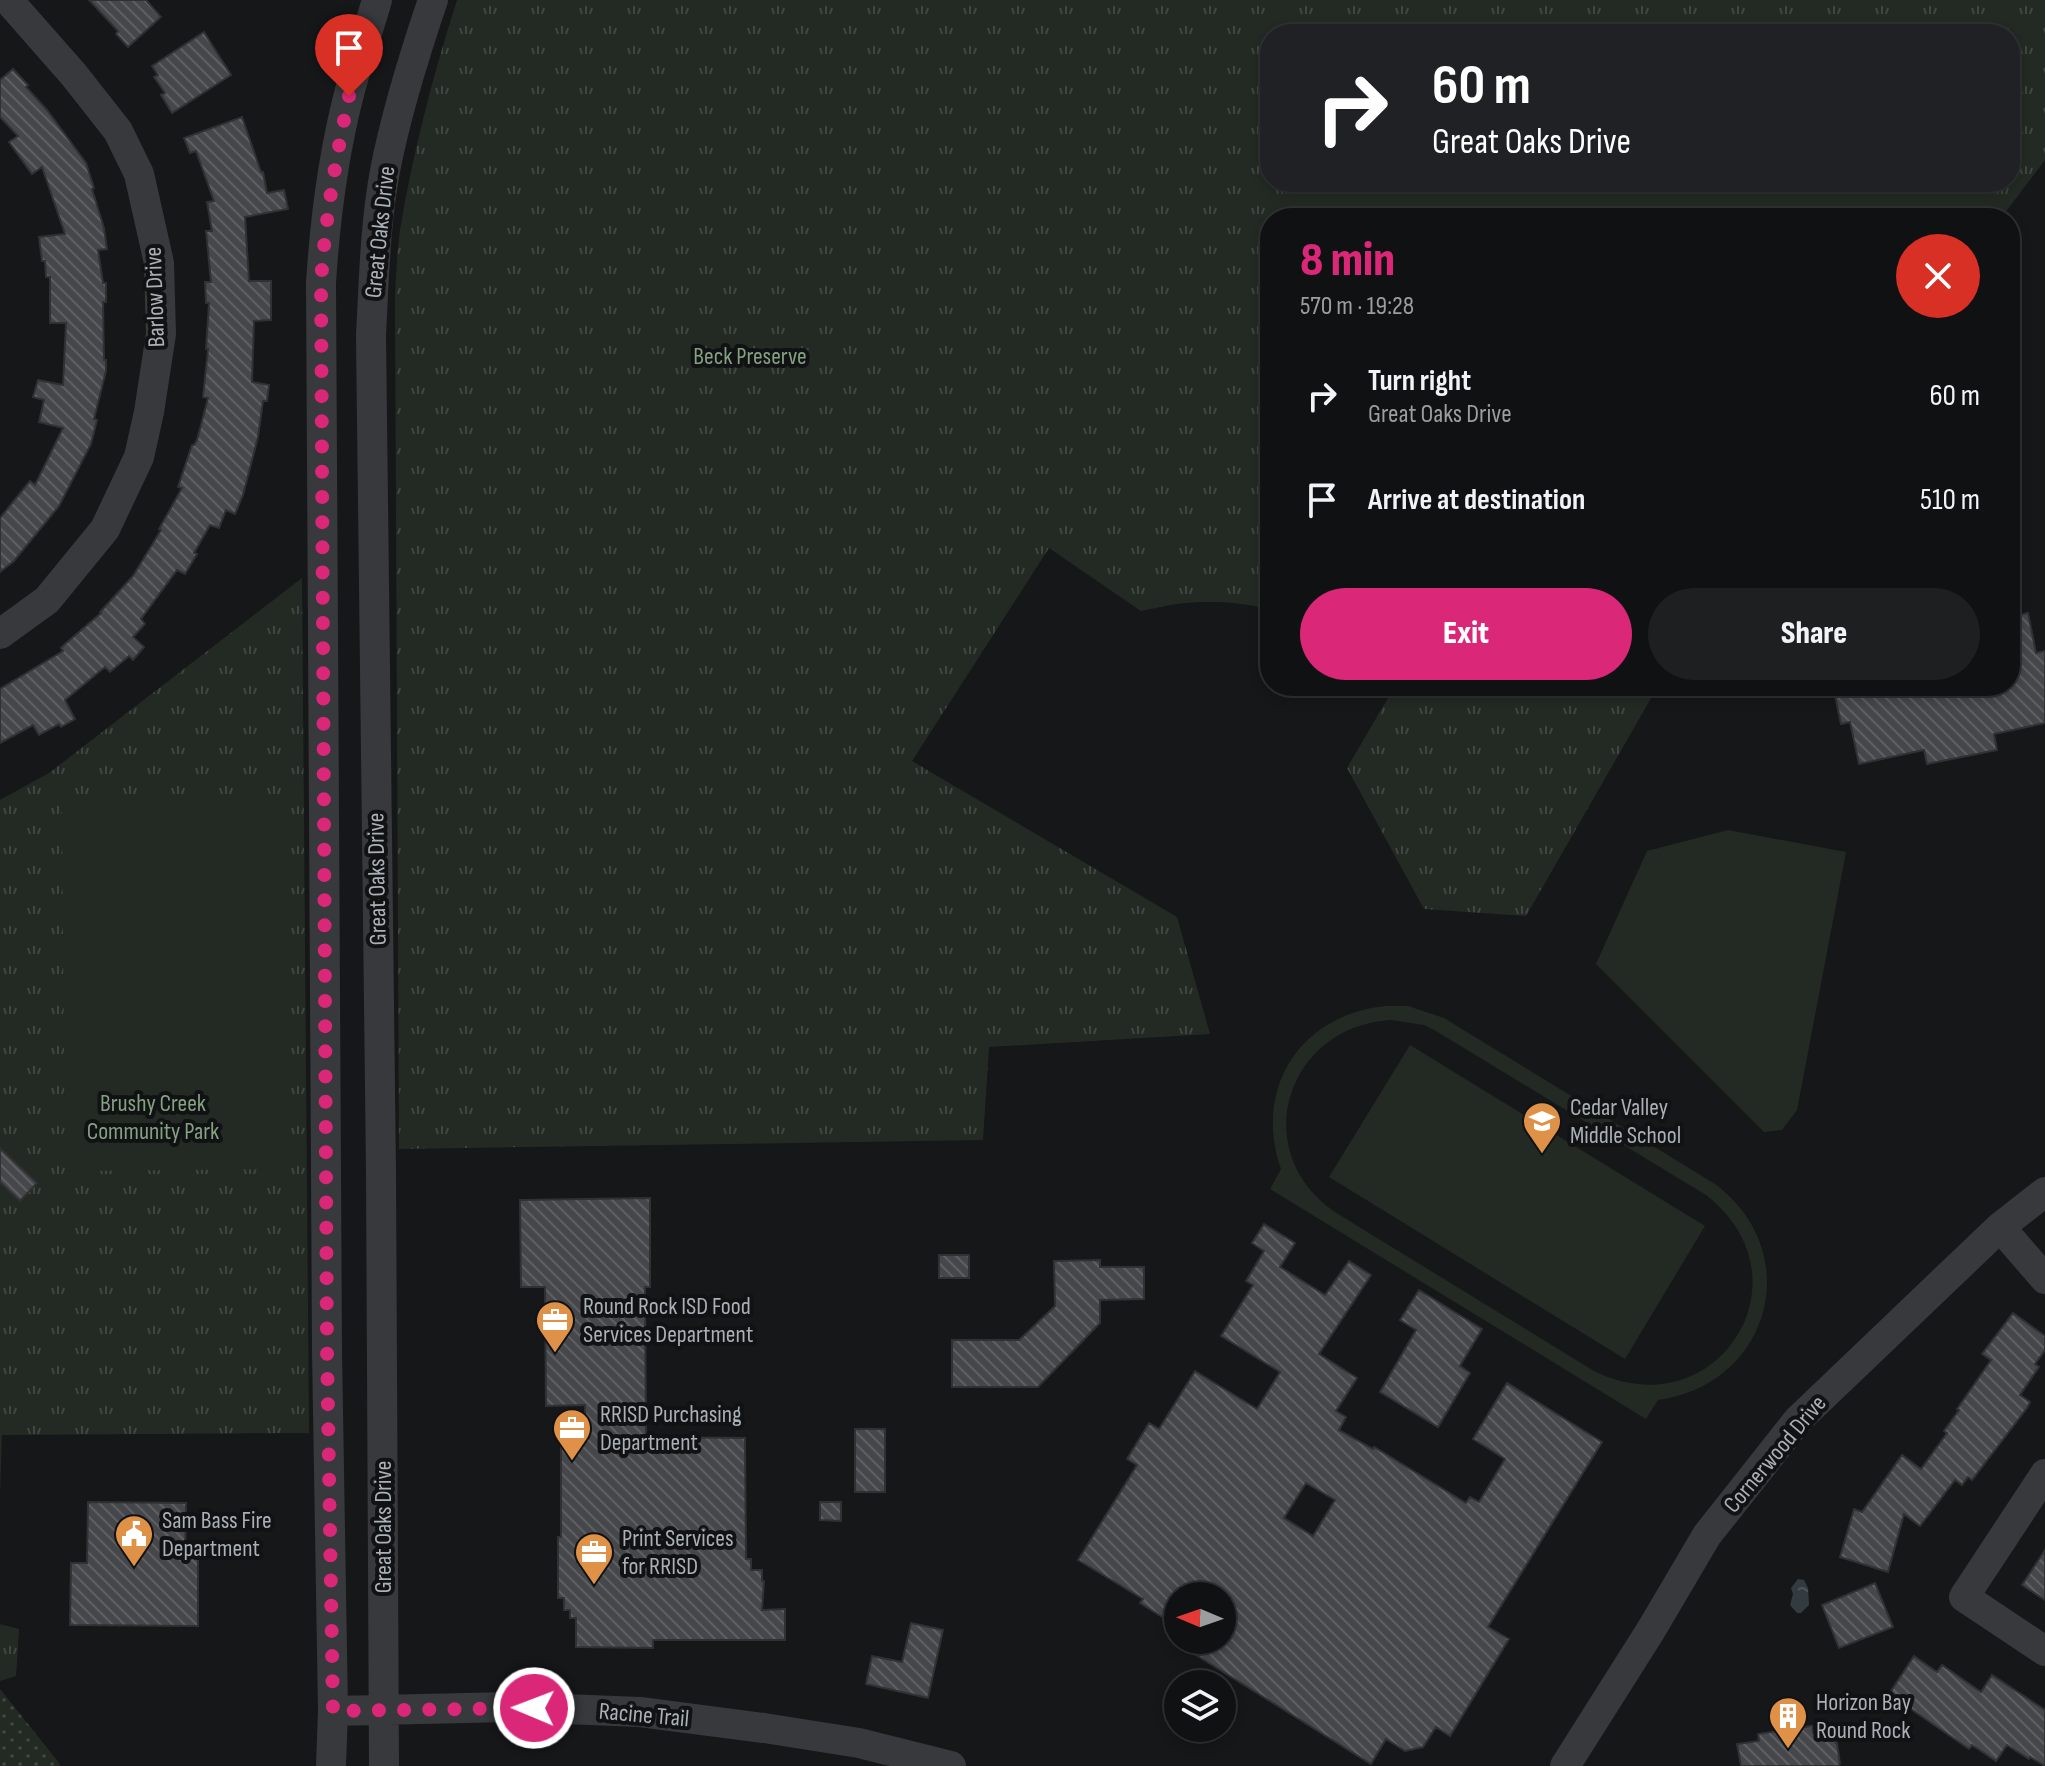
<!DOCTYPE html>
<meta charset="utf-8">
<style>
:root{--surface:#101112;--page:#1e1f20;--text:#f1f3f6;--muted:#9c9d9f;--line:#303132;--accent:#db2777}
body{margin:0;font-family:"Sofia Sans Condensed",sans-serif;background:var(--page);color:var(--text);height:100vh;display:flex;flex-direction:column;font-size:30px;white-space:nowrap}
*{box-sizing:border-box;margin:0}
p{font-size:26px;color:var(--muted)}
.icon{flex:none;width:44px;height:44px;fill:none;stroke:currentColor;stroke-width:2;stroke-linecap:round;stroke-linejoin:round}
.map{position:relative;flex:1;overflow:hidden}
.drawer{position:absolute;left:1260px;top:208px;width:760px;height:488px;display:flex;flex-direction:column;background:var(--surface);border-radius:32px;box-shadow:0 4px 12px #0003,0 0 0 2px var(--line)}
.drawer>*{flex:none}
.banner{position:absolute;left:1260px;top:24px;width:760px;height:168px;border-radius:32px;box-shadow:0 4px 12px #0003,0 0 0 2px var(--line);background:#202124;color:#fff;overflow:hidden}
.needle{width:52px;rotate:272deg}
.controls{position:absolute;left:1164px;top:1582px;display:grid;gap:16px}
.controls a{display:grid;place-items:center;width:72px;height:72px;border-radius:50%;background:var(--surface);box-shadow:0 4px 12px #0003,0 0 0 2px var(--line);font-size:40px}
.pin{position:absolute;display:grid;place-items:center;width:68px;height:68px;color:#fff;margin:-82px -34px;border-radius:50% 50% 50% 0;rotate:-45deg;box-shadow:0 0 8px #0007}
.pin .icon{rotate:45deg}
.me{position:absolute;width:88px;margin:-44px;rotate:271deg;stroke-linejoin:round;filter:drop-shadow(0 0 6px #0008)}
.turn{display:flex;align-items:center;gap:28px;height:168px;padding:0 40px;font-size:36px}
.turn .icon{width:104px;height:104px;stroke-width:2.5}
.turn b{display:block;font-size:56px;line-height:68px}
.round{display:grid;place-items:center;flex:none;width:84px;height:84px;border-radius:42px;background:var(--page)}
.head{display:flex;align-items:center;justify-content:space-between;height:136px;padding:0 40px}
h1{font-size:48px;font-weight:800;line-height:60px;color:var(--accent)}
.cta{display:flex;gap:16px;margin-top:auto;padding:16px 40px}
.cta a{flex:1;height:92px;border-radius:48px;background:var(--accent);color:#fff;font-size:32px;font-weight:800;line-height:92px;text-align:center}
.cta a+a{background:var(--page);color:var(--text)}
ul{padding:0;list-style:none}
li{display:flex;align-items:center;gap:24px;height:104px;padding:0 40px}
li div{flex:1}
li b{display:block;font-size:30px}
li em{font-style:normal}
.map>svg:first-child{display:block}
.grass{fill:url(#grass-tufts);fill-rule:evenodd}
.garden{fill:url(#garden-dots)}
.pitch{fill:#232a23;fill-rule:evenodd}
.water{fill:url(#water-ripples)}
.building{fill:url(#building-back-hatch);stroke:#313134;stroke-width:2;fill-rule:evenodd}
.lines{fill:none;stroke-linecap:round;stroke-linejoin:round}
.minor{stroke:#38393d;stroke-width:30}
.route{stroke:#db2777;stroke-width:14;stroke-dasharray:0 25.2}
.labels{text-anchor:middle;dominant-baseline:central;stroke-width:8;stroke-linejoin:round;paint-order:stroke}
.street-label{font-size:24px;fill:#aab0b7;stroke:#111213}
.park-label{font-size:24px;fill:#86a083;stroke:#111213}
.poi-label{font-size:24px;fill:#aab0b7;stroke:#111213;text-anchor:start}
</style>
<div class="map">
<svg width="2045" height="1766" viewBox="0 0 2045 1766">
<defs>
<pattern id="grass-tufts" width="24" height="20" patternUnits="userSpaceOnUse" patternTransform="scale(2)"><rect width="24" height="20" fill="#232a23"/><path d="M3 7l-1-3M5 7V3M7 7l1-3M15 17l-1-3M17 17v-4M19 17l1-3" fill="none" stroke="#404641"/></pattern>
<pattern id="garden-dots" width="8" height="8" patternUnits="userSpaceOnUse" patternTransform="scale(2)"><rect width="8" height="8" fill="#232a23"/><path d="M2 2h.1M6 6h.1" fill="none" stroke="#404641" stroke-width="1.8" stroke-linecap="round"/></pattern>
<pattern id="water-ripples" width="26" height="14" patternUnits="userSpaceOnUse" patternTransform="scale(2)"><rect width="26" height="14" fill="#313b40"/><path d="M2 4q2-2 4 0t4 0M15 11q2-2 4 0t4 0" fill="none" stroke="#4c5559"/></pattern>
<pattern id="building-back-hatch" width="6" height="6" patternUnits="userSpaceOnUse" patternTransform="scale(2)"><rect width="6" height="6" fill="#46474b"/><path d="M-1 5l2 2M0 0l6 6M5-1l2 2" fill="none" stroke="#5e5f63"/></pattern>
</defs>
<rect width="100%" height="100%" fill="#161718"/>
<path class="grass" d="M457,0H2045V160L2001,218H1270V609C1243,603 1213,600 1186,603C1171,604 1155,608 1141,611L1049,548L912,761L1177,917L1210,1034L989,1047L983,1140L399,1149L395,298C396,276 397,252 400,230C413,152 433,75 457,0ZM2010,34V182H1270V34Z
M302,578L309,1433L2,1435L0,1493V800L49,773Z
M1395,686H1658L1526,916L1424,909L1347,768Z
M0,1624L19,1629L16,1676L0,1681Z"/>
<path class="garden" d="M0,1689L60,1764V1766H0Z"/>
<path class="pitch" d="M286,803L289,1169L65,1171L62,806Z
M1728,830L1846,852L1797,1110L1782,1130L1764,1132L1596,964L1647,851Z
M1388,1006H1408L1444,1018L1715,1184C1807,1253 1770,1385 1658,1400L1646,1419L1270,1189L1281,1169C1252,1087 1303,1012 1388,1006ZM1391,1020L1424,1025L1436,1031L1706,1195C1814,1279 1716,1431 1594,1371L1338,1214C1246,1155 1285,1026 1391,1020Z
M1410,1045L1705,1226L1625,1359L1329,1177Z"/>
<path class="water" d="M1798,1579L1804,1580L1808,1588L1809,1605L1801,1613H1797L1790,1605L1793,1594L1791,1588Z"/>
<path class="building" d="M89,0H146L161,17L128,47L116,34L118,31Z
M204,32L231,75L172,113L161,95L165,93L154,77L158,75L152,66Z
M13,69L28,85L26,87L47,110L86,163L94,188L92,189L104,228L107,249L98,250L103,283H106V302H103L104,360H106V371L94,419L97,420L91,444L59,506L14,561L0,572V518L30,481L35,485L63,428L39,422L44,400L33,397L38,380L63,385L66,323H50V277H46L45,261H42L39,237L65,234L42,167L32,174L9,142L18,136L0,117V80Z
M242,117L261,172H263L267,193L284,190L288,209L245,217L249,281H271V320L254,321L252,382L269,385L267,401H263L258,437L243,495L235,514L226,510L219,528L210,525L194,553L197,554L185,574L177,570L141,619L145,624L133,637L144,647L133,660L129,656L110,672L105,667L65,700L75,719L61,727L59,724L39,735L33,725L0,743V689L63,651L61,648L65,644L101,613L100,612L133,576L161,530L159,529L182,488L178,487L192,445H194L197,440L208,398L203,397L208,349H206L209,303H206L205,282H211L206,231H212L207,202L214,201L196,151L190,153L184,138Z
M2028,613L2036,653L2045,651V723L1994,734L1997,750L1927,764L1924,750L1859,764L1850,722L1841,724L1833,686H2010V617Z
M0,1148L37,1183L20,1201L0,1182Z
M650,1198V1287H645L646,1437L745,1438L746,1559H751V1570H762V1581H764L762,1610L785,1609V1640H653V1648L576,1647V1618H570V1610H564V1598H558V1537H561V1439H585V1405L546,1406L545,1287H521L520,1200Z
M1264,1224L1295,1243L1280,1267L1325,1295L1349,1261L1371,1275L1319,1354L1357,1378L1336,1411L1346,1417L1339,1430L1373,1449L1374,1447L1466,1503L1470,1497L1479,1502L1505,1459L1473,1439L1507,1383L1602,1442L1488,1627L1509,1639L1450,1736L1436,1727L1423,1747L1405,1751L1386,1739L1371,1764L1172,1640H1222V1596H1178V1627L1140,1603L1143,1599L1078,1560L1137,1465L1127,1459L1149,1423L1159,1429L1195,1371L1257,1409L1280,1372L1221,1336L1253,1285L1246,1281L1264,1251L1252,1243ZM1306,1483L1335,1500L1313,1536L1284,1518Z
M939,1255H969V1278H939Z
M1100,1260V1267H1144V1299L1100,1300V1323L1038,1387H952V1340H1019L1055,1306L1054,1261Z
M1419,1290L1482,1329L1460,1366L1470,1373L1438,1427L1380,1392L1416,1330L1400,1320Z
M2013,1313L2045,1336V1350L2035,1364L2039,1367L2020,1395L2030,1402L2027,1408L1972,1480L1968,1477L1962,1485L1955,1480L1920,1526L1904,1514L1888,1572L1840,1557L1854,1509L1862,1512L1902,1455L1921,1469L1947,1433L1944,1431L1959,1410L1957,1409L1991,1360L1982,1354Z
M855,1429H885V1492H855Z
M88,1502L186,1503L185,1558H198V1626L70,1625L71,1563H87Z
M820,1502H841V1521L820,1520Z
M2045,1550V1600L2022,1585Z
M1875,1583L1893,1627L1839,1648L1822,1605Z
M911,1623L943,1630L928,1698L866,1684L872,1656L902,1662Z
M1914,1656L1937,1672L1942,1665L1981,1692L1992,1675L2045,1710V1766L2030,1757L2029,1759L2007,1745L1996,1761L1972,1745L1969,1749L1889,1694Z
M1812,1726L1813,1733L1834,1731L1836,1743H1837L1840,1764L1838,1766H1741L1737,1744L1759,1741L1758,1734Z"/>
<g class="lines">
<path class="minor" d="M0,634L47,600L105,529L139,457L149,412L161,334L159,263L139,174L118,131L74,75L8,0
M2000,1227L2045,1279
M2045,1474L1964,1597L2045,1651
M333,1711L514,1707L640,1712L764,1728L859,1743L951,1766
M331,1766L333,1711L327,1350L321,283C325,220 333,156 349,94C357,63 368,31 377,0
M384,1766L381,1171L371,335C374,280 375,225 385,171C396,113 414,56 433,0
M1565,1766L1651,1630L1707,1535L1798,1420L2000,1227L2045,1192"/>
</g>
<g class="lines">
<path class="route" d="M349,96C336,158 325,219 321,283L327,1350L333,1711L534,1708"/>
</g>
<defs>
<g id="school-pin" transform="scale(2)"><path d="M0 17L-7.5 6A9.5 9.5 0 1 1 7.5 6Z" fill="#df9247" stroke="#111213"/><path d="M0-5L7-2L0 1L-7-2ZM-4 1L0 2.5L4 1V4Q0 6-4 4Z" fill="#fff"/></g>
<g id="office-pin" transform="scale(2)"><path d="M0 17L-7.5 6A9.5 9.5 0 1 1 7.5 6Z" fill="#df9247" stroke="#111213"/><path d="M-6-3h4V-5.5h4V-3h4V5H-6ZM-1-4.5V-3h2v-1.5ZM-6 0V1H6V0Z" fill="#fff"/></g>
<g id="civic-pin" transform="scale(2)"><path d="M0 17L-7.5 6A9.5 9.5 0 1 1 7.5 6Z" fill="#df9247" stroke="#111213"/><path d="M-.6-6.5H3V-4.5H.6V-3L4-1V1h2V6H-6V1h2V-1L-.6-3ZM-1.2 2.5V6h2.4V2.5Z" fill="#fff"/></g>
<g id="building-pin" transform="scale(2)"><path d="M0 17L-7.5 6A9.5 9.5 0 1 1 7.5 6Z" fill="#df9247" stroke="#111213"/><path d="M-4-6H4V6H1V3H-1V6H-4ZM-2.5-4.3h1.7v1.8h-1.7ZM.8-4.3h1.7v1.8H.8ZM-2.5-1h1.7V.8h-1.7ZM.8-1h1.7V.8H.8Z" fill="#fff"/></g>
</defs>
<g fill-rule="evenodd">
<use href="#school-pin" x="1542" y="1121"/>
<use href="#office-pin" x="555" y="1320"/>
<use href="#office-pin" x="572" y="1428"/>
<use href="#civic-pin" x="134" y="1534"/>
<use href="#office-pin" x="594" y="1552"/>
<use href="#building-pin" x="1788" y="1716"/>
</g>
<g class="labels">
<g class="street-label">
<text transform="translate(380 232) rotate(-84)">Great Oaks Drive</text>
<text transform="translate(155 297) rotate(-92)">Barlow Drive</text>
<text transform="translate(377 879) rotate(-91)">Great Oaks Drive</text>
<text transform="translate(1775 1454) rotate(-50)">Cornerwood Drive</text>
<text transform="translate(383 1527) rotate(-90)">Great Oaks Drive</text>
<text transform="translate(644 1715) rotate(5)">Racine Trail</text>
</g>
<g class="park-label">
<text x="750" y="356">Beck Preserve</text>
<text x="153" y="1103">Brushy Creek<tspan x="153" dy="28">Community Park</tspan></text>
</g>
<g class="poi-label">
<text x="1570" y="1107">Cedar Valley<tspan x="1570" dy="28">Middle School</tspan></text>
<text x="583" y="1306">Round Rock ISD Food<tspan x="583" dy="28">Services Department</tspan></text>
<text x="600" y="1414">RRISD Purchasing<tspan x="600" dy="28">Department</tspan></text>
<text x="162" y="1520">Sam Bass Fire<tspan x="162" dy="28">Department</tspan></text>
<text x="622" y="1538">Print Services<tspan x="622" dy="28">for RRISD</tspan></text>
<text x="1816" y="1702">Horizon Bay<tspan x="1816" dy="28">Round Rock</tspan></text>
</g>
</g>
</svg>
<div class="controls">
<a><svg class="needle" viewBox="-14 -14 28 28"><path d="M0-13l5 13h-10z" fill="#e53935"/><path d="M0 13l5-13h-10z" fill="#9c9d9f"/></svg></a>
<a><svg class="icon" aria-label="layers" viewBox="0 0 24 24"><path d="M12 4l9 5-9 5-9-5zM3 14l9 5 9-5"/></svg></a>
</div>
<div class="pin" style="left:349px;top:96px;background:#d93025"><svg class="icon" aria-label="arrive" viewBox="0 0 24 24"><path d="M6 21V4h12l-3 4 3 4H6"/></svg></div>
<svg class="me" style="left:534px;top:1708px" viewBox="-20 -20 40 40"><circle r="17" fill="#db2777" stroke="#fff" stroke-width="3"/><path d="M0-11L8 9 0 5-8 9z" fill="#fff"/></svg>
<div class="banner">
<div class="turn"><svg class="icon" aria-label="right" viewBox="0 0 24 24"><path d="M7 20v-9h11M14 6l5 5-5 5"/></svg><div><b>60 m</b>Great Oaks Drive</div></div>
</div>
<section class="drawer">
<div class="head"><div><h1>8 min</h1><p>570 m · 19:28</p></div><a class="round" style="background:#d93025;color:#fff"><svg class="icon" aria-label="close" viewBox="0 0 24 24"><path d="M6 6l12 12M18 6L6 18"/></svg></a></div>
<ul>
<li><svg class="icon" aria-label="right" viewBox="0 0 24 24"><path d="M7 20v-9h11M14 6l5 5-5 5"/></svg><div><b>Turn right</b><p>Great Oaks Drive</p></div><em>60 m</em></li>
<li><svg class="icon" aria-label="arrive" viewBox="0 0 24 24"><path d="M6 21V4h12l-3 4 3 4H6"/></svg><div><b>Arrive at destination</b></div><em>510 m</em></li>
</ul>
<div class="cta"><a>Exit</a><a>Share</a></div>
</section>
</div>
